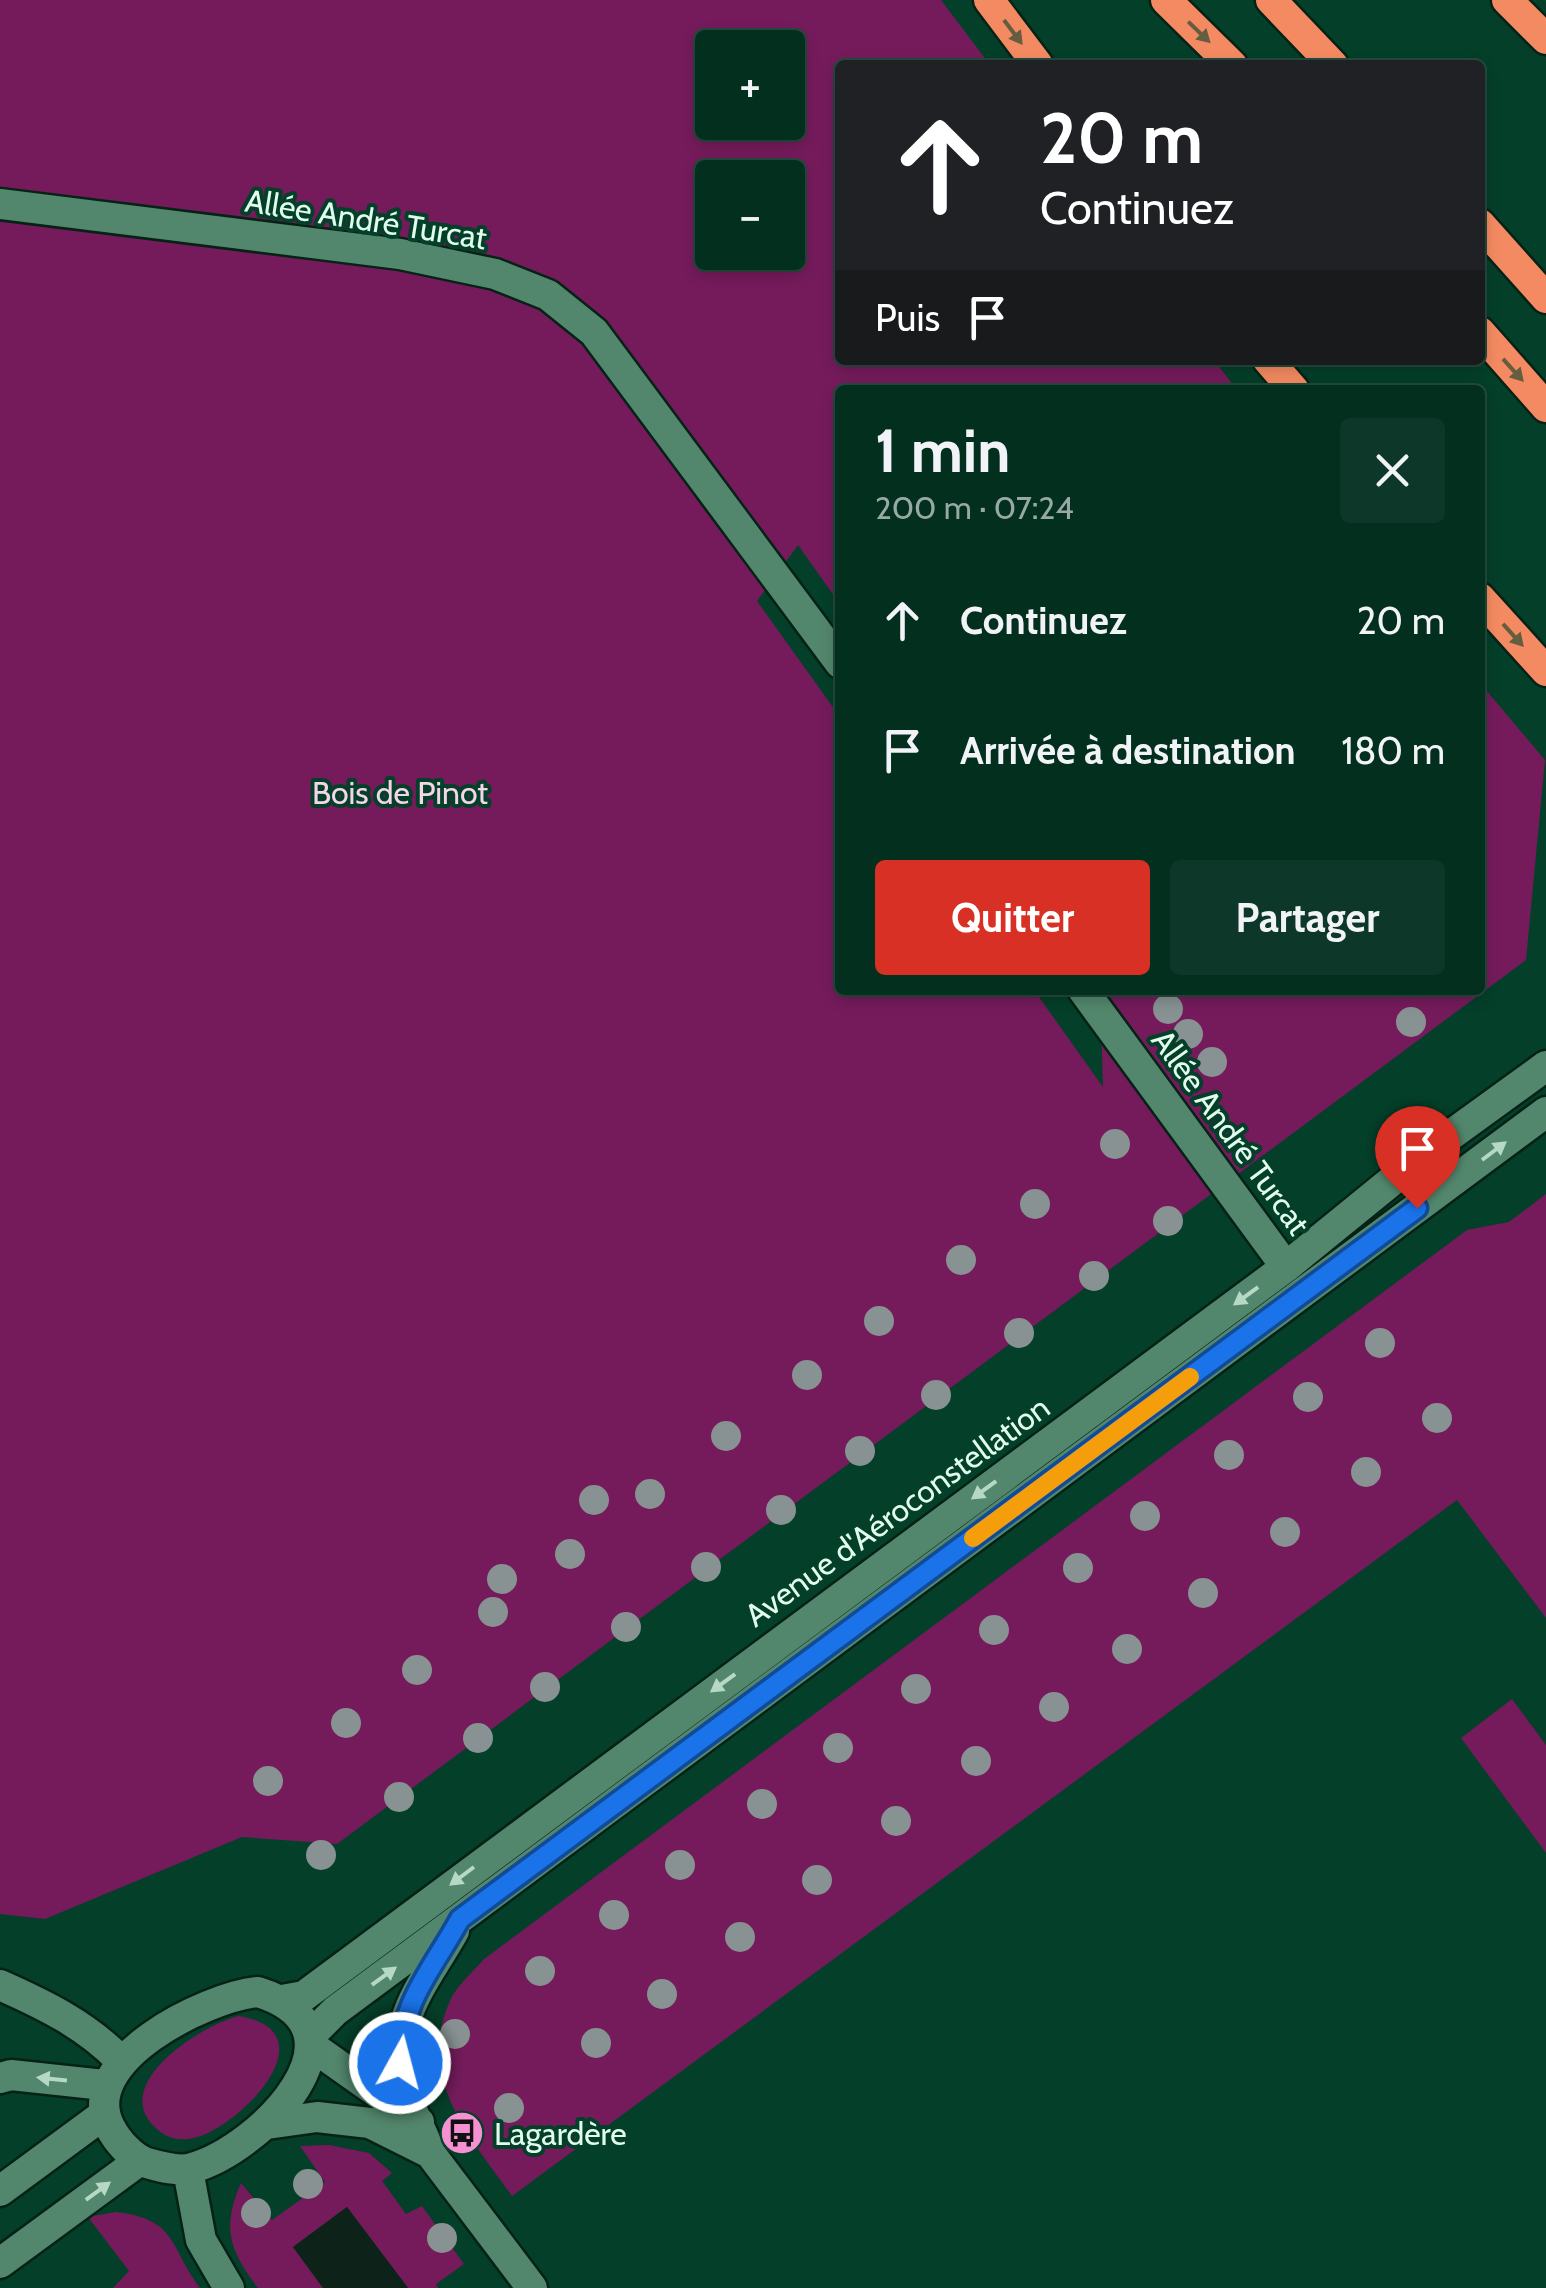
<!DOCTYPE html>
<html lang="fr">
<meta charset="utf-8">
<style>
:root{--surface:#032f1f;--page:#0d3728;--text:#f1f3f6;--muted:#97a9a4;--line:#244a3d;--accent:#d93025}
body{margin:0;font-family:Cabin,sans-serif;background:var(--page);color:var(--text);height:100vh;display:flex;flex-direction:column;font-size:38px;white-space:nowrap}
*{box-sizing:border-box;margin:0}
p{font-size:32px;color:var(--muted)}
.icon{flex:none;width:55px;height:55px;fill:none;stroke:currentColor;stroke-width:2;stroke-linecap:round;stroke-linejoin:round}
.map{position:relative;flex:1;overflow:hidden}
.side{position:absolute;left:835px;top:385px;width:650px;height:610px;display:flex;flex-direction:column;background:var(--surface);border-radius:10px;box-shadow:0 5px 15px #0003,0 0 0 2px var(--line)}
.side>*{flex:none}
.guide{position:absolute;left:835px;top:60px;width:650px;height:305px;border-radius:10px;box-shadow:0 5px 15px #0003,0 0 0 2px var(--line);background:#202124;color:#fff;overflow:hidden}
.controls{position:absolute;left:695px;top:30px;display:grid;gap:20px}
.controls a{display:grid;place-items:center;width:110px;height:110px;border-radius:10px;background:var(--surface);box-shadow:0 5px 15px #0003,0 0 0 2px var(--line);font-size:50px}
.pin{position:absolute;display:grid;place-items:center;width:85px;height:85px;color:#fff;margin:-102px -42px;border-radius:50% 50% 50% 0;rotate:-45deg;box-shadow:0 0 10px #0007}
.pin .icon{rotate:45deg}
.me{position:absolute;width:110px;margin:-55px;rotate:7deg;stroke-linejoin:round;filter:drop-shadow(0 0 8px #0008)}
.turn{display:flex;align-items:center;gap:35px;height:210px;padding:0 40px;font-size:45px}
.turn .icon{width:130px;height:130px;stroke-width:2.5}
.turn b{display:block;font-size:70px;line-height:85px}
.then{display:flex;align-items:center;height:95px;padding:0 40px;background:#0003;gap:20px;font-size:38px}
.round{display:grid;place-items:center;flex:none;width:105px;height:105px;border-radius:10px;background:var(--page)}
.summary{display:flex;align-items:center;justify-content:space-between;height:170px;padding:0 40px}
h1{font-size:60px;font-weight:700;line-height:75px}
.action{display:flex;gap:20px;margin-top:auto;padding:20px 40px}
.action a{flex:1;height:115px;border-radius:10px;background:var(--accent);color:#fff;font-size:40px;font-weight:700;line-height:115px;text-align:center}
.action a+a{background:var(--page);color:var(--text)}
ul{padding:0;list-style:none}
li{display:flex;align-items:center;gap:30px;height:130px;padding:0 40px}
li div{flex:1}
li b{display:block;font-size:38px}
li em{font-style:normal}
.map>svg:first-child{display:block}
.green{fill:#751b5c;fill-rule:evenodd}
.water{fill:#0d2218}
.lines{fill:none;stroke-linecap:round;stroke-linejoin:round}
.minor-casing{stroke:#062216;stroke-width:35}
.highway-casing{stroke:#062216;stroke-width:35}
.minor{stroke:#53876d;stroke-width:30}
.highway{stroke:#f48a61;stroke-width:30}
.tree{fill:#889292}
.oneway{fill:#645d3f}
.oneway2{fill:#b6d9c7}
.route-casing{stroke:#114b97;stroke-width:25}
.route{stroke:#1a73e8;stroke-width:18}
.slow{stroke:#f59e0b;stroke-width:18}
.labels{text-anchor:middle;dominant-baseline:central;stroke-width:8;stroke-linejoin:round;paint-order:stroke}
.street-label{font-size:32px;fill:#e1fced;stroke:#043f29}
.park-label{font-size:32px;fill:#f4d6e8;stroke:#043f29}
.poi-label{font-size:32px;fill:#e1fced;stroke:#043f29;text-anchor:start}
</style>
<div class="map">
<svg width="1546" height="2288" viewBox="0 0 1546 2288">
<rect width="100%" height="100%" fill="#043f29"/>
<path class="green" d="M0,0H941L990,65H840V360H1214L1237,390H840V604L798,545L757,601L840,717V990H1034L1103,1087L1100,990H1480V683L1545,760L1526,960L337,1844L242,1837L45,1919L0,1914ZM712,48H788V122H712ZM712,178H788V252H712Z
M1546,1194V1618L1457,1500L512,2196C470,2137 415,2077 450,2001C456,1986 473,1972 484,1959L1467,1230L1509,1222Z
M1512,1699L1546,1745V1853L1461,1738Z
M239,2016C333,2032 239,2128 194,2138C180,2141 169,2139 158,2130C105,2086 201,2025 239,2016Z
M329,2145L369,2153L392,2173L382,2181L406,2214L422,2206L464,2264L436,2284L438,2288H408L347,2207L293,2247L323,2288H258C230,2251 221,2229 241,2183L272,2220L325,2182L300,2146Z
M116,2212C177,2219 169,2246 200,2288H113L129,2271L88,2217Z"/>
<path class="water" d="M347,2207L408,2288H323L293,2247Z"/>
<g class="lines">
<g class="minor-casing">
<path id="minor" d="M0,204L400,254L495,274L548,295L594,332L840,663
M1083,990L1286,1267
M0,1985C45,2005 86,2025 120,2060
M258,1992C378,2029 261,2149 192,2168C179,2172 161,2167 147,2163C132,2158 117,2141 110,2127C75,2061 206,1997 258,1992Z
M282,2000L304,1996L1286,1267L1426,1153L1546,1066
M310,2036L335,2011L1546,1112
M313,2047L419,2122
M0,2078L11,2075L104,2085
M267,2124L317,2117L370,2123L430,2153L532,2288
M430,2153C424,2134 412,2115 407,2095C387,2021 420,1991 454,1931
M188,2170L201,2240L229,2288
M0,2191L103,2115
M0,2263L139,2161"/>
</g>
<g class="highway-casing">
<path id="highway" d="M989,0L1038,65
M1166,0L1232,65
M1271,0L1333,65
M1507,0L1546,39
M1480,224L1546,298
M1480,332L1546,407
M1268,360L1294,390
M1480,598L1546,671"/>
</g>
<use href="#minor" class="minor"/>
<use href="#highway" class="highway"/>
</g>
<g class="tree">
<circle cx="1168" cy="1009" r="15"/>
<circle cx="1411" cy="1022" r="15"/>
<circle cx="1188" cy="1034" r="15"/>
<circle cx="1212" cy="1062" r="15"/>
<circle cx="1115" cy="1144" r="15"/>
<circle cx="1035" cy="1204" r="15"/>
<circle cx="1168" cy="1221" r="15"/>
<circle cx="961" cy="1260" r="15"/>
<circle cx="1094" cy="1276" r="15"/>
<circle cx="879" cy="1321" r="15"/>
<circle cx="1019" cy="1333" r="15"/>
<circle cx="1380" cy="1343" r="15"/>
<circle cx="807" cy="1375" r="15"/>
<circle cx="936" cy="1395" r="15"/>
<circle cx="1308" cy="1397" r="15"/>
<circle cx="1437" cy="1418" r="15"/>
<circle cx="726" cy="1436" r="15"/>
<circle cx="860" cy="1451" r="15"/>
<circle cx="1229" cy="1455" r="15"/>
<circle cx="1366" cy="1472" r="15"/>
<circle cx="650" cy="1494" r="15"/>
<circle cx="594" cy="1500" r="15"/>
<circle cx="781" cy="1510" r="15"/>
<circle cx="1145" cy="1516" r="15"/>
<circle cx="1285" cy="1532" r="15"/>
<circle cx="570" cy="1554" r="15"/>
<circle cx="706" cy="1567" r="15"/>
<circle cx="1078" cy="1568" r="15"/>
<circle cx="502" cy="1579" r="15"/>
<circle cx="1203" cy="1593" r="15"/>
<circle cx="493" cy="1612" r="15"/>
<circle cx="626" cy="1627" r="15"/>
<circle cx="994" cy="1630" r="15"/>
<circle cx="1127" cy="1649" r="15"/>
<circle cx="417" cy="1670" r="15"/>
<circle cx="545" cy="1687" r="15"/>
<circle cx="916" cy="1689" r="15"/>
<circle cx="1054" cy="1707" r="15"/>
<circle cx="346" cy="1723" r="15"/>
<circle cx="478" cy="1738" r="15"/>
<circle cx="838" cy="1748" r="15"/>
<circle cx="976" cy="1761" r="15"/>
<circle cx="268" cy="1781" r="15"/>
<circle cx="399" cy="1797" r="15"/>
<circle cx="762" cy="1804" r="15"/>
<circle cx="896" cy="1821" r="15"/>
<circle cx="321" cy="1855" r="15"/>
<circle cx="680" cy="1865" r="15"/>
<circle cx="817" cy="1880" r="15"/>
<circle cx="614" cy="1915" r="15"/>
<circle cx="740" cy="1937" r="15"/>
<circle cx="540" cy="1971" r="15"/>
<circle cx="662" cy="1994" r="15"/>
<circle cx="455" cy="2034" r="15"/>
<circle cx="596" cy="2043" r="15"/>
<circle cx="509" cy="2108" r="15"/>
<circle cx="308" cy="2184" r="15"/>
<circle cx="256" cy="2213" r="15"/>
<circle cx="442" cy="2238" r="15"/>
</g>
<defs><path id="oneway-solid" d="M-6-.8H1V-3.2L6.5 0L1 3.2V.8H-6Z" transform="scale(2.5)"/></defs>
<g class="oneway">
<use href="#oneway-solid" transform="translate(1013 32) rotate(53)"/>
<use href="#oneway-solid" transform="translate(1199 32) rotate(44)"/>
<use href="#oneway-solid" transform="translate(1513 370) rotate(48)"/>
<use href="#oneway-solid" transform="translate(1513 635) rotate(48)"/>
</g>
<g class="oneway2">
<use href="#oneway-solid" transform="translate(1494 1151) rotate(-37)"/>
<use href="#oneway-solid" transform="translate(1246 1296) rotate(144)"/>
<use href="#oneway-solid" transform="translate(984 1490) rotate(144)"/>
<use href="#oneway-solid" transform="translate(723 1683) rotate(144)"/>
<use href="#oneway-solid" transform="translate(462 1876) rotate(143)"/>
<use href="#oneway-solid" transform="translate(384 1976) rotate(-36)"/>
<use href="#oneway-solid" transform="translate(52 2079) rotate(-174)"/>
<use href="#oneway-solid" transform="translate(98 2191) rotate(-36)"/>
</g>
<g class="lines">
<g class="route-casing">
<path id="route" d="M400,2063C400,2002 432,1970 460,1919L1417,1208"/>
</g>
<use href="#route" class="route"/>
<path class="slow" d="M973,1538L1190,1377"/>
</g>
<defs>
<g id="bus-disc" transform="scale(2.25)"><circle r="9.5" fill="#f591d2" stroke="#043f29"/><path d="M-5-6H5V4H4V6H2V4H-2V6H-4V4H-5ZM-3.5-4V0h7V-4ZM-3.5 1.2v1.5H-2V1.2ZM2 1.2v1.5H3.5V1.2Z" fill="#111"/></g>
</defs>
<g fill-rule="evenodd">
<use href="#bus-disc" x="462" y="2133"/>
</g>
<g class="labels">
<g class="street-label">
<text transform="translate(366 219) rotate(9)">Allée André Turcat</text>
<text transform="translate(1231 1132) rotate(54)">Allée André Turcat</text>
<text transform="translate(897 1511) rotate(-36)">Avenue d'Aéroconstellation</text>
</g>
<g class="park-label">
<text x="400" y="792">Bois de Pinot</text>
</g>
<g class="poi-label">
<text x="494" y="2133">Lagardère</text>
</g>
</g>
</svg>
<div class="controls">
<a>+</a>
<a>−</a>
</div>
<div class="pin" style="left:1417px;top:1208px;background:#d93025"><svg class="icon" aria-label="arrive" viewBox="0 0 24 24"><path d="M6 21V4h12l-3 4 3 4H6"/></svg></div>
<svg class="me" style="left:400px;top:2063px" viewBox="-20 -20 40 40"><circle r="17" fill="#1a73e8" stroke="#fff" stroke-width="3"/><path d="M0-11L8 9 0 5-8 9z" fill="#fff"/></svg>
<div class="guide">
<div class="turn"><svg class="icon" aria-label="ahead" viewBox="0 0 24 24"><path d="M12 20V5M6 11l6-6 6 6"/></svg><div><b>20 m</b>Continuez</div></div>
<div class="then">Puis<svg class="icon" aria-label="arrive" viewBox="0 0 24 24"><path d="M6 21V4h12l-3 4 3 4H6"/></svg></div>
</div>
<section class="side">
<div class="summary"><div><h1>1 min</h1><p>200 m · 07:24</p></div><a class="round"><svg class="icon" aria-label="close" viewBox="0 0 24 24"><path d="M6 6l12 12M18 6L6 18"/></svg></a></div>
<ul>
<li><svg class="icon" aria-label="ahead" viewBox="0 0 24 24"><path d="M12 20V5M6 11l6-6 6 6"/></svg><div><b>Continuez</b></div><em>20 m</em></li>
<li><svg class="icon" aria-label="arrive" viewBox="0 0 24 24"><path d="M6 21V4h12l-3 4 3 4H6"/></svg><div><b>Arrivée à destination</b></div><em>180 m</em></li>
</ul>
<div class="action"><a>Quitter</a><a>Partager</a></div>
</section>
</div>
